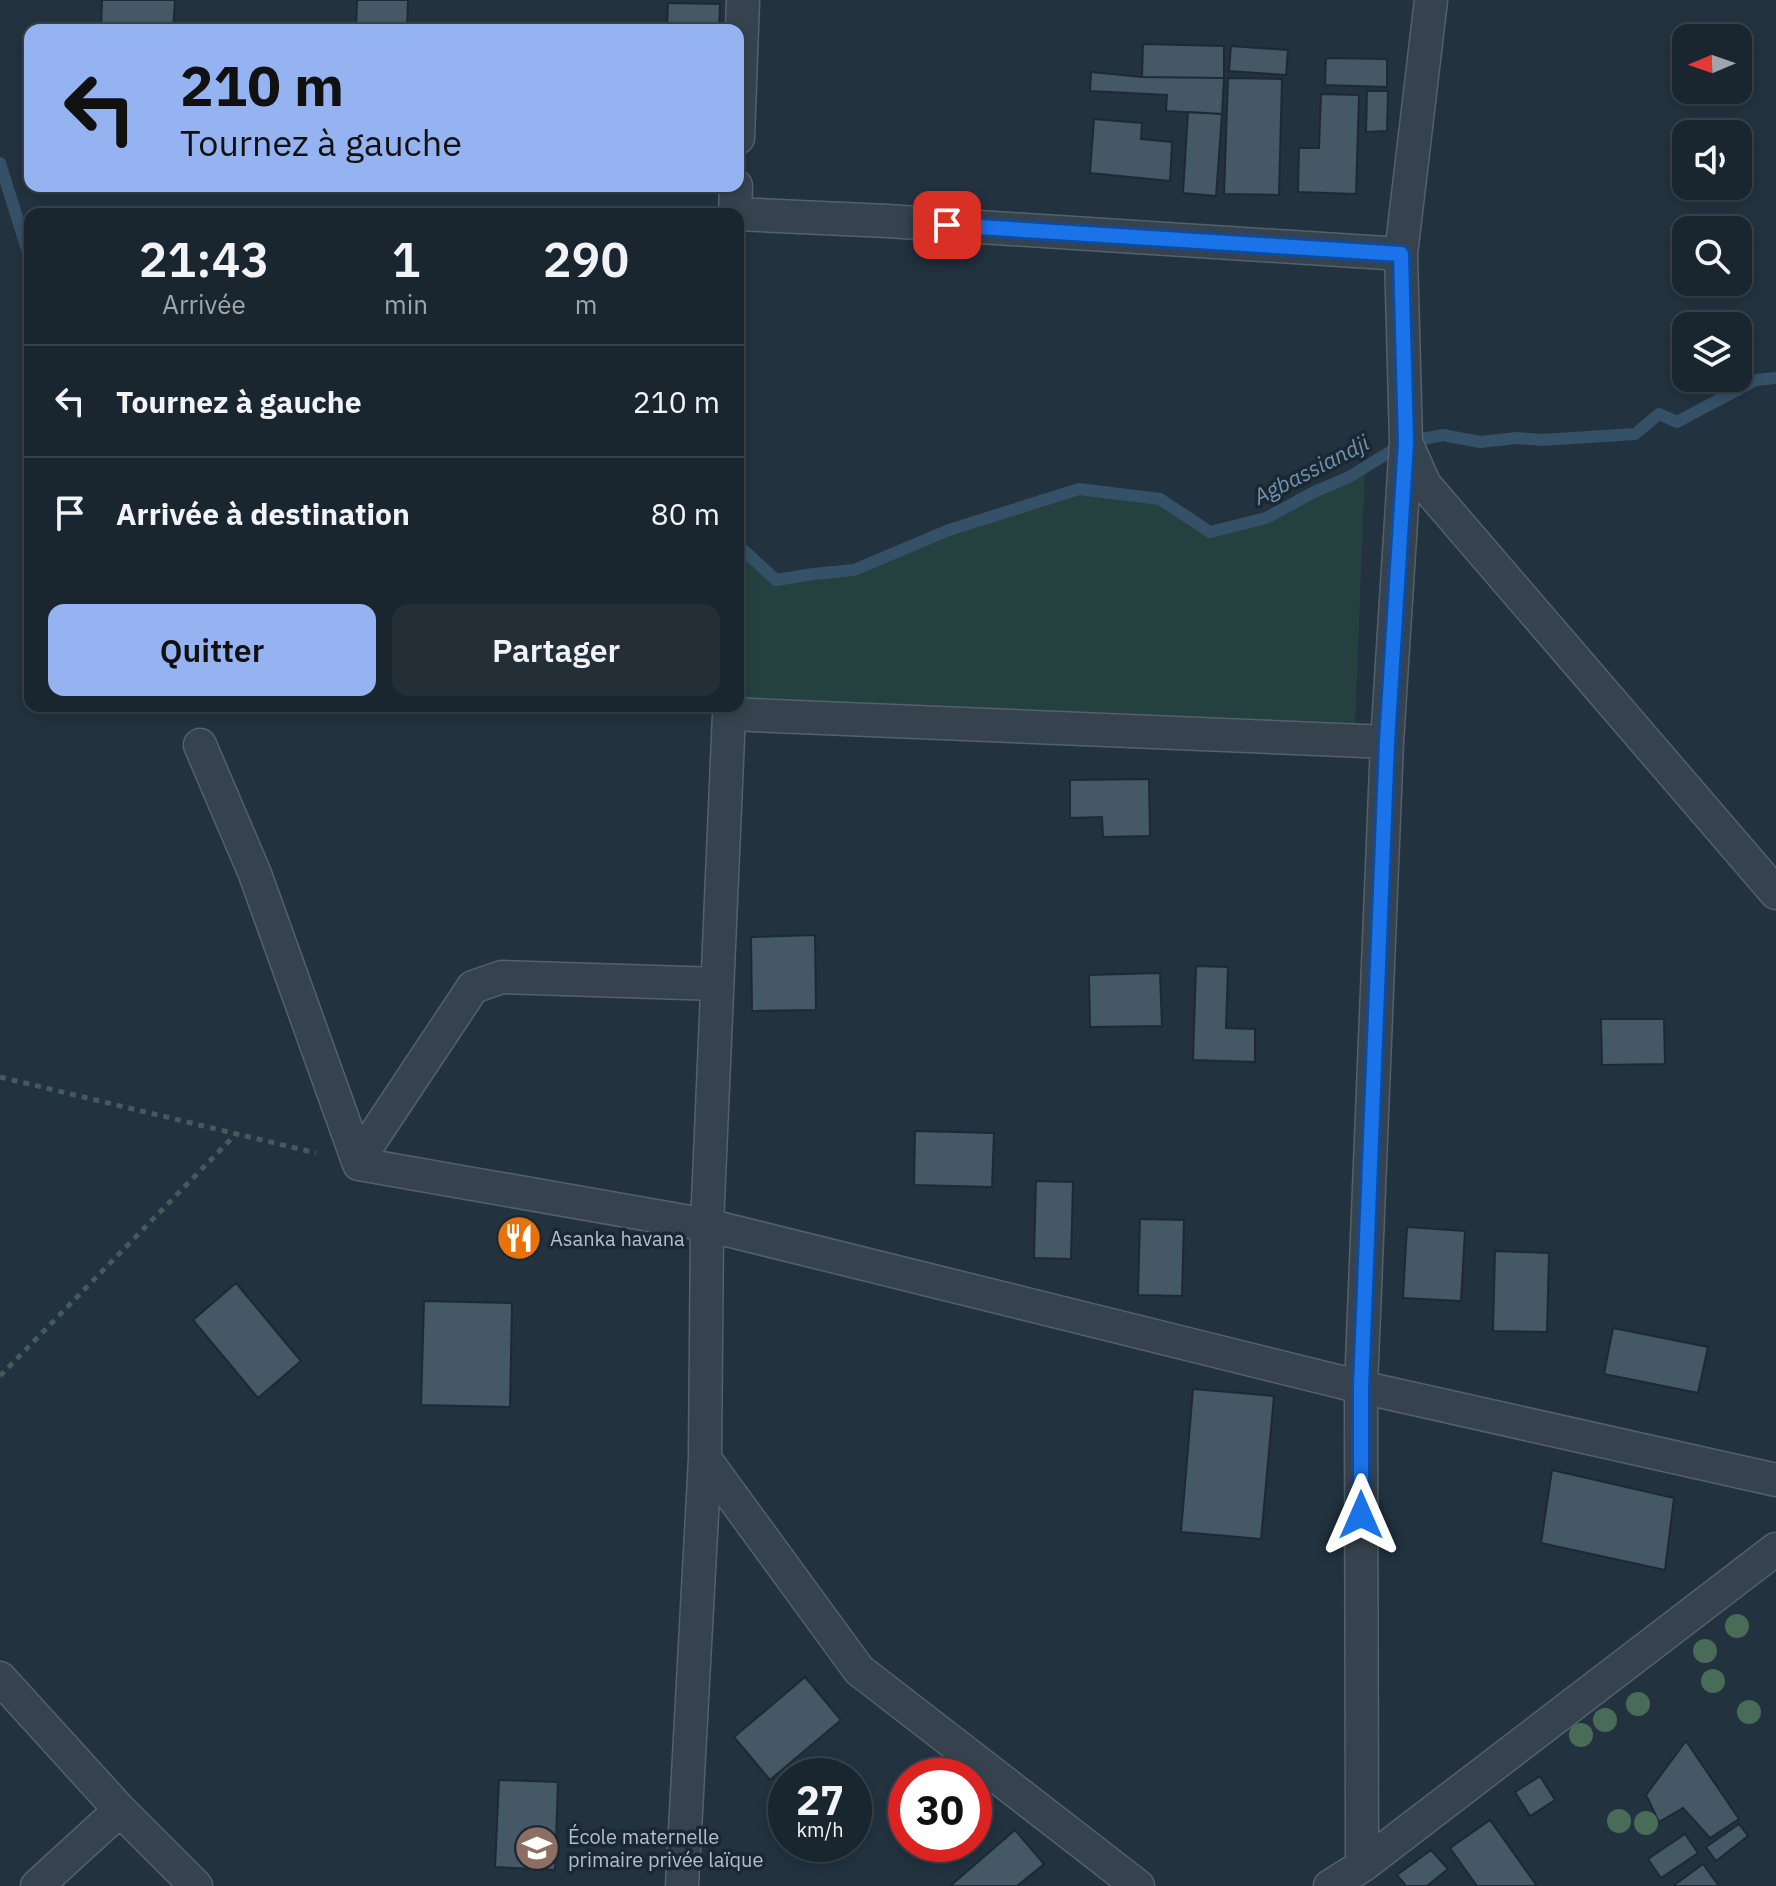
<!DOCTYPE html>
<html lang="fr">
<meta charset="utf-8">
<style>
:root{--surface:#1a262f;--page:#232e37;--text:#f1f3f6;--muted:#9fa5aa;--line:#38434b;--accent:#95b2f1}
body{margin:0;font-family:"IBM Plex Sans",sans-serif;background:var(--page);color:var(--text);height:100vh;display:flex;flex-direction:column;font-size:30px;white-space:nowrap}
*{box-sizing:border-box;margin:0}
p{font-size:26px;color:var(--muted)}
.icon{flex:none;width:44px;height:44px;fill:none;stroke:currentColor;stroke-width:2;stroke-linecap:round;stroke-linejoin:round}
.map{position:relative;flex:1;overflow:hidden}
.side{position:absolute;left:24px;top:208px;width:720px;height:504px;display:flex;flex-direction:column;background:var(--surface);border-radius:16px;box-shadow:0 4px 12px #0003,0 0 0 2px var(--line)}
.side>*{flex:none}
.banner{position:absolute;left:24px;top:24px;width:720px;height:168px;border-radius:16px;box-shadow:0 4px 12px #0003,0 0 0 2px var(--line);background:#95b2f1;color:#111;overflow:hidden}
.needle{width:52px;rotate:268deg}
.tools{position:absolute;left:1672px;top:24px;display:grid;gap:16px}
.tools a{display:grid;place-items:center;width:80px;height:80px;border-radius:16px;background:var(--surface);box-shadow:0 4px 12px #0003,0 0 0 2px var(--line);font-size:40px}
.speed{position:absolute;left:768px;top:1758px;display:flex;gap:16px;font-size:40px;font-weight:700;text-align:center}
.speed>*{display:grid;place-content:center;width:104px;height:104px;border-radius:50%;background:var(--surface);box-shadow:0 4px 12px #0003,0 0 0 2px var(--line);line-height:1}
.speed small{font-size:20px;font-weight:400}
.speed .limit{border:12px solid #d22;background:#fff;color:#111}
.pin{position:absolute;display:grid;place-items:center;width:68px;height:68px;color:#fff;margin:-34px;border-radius:16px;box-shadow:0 4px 12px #0006}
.me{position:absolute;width:88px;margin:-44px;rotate:0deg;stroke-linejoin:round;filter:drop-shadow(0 0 6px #0008)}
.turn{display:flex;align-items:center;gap:28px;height:168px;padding:0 24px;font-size:36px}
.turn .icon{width:104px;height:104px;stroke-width:2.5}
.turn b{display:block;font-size:56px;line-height:68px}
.eta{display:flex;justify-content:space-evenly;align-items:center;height:136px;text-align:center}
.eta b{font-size:48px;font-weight:600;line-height:56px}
.cta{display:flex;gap:16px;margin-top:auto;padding:16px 24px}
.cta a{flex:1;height:92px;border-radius:16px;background:var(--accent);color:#111;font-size:32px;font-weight:600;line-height:92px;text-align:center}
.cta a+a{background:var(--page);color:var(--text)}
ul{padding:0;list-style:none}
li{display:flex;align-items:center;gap:24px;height:112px;padding:0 24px;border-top:2px solid var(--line)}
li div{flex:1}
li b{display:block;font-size:30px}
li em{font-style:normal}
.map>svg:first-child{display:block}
.green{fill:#24403f}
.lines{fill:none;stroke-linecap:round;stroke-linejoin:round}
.stream{stroke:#345167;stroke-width:12}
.building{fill:#455865;stroke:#1d2a35;stroke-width:2}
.minor-casing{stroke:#54616c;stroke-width:35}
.path{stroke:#425c5b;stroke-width:5;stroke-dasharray:6 6;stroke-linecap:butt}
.minor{stroke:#36434e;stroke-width:32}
.tree{fill:#486c58}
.route-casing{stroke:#114b97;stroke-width:20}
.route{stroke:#1a73e8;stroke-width:14}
.labels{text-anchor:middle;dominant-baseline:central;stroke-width:7;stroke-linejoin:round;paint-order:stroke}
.poi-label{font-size:20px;fill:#b2beca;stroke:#1b2833;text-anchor:start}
.water-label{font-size:22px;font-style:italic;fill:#7094af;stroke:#1b2833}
</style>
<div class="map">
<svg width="1776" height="1886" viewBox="0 0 1776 1886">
<rect width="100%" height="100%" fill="#22323f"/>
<path class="green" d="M1365,468L1355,728L738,704V547L744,550L775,581L854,571L949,531L1079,491L1158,500L1209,533L1265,520L1315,493L1350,478Z"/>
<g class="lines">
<path class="stream" d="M0,163L30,259
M738,545L776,580L813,574L854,570L949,530L1079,489L1160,499L1210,532L1266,518L1314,492L1349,477L1406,442L1443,435L1480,442L1517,438L1542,440L1635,434L1659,414L1677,422L1756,380L1776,378"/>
</g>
<path class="building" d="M102,0H175L173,30H101Z
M357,0H408L407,30H356Z
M668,3L720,4L719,30H667Z
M1143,44L1224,46V78L1142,77Z
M1231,46L1288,50L1286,75L1229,71Z
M1326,58L1387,59V87L1325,85Z
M1091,72L1142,77L1224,78L1222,114L1166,111L1167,95L1090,91Z
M1228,78L1282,79L1279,195L1224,194Z
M1367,91H1388L1387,131L1366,132Z
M1321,94L1359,95L1356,194L1298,192L1299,148H1319Z
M1188,112L1222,114L1216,196L1183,193Z
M1094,119L1142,123L1141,139L1172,142L1170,181L1090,173Z
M1149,779L1150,836L1103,837L1102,817L1070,818V780Z
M815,935L816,1010L752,1011L751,937Z
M1196,966L1228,967L1226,1028L1255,1029V1062L1193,1060Z
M1160,973L1162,1026L1090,1027L1089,975Z
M1601,1019H1664L1665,1064L1602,1065Z
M915,1131L994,1133L992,1187L914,1185Z
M1036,1181L1073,1182L1071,1259L1034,1258Z
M1140,1219L1184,1220L1182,1296L1138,1295Z
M1407,1227L1465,1231L1461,1301L1403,1298Z
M1495,1251L1549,1253L1547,1332L1493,1331Z
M236,1283L301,1361L258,1398L193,1320Z
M424,1301L512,1303L510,1407L421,1405Z
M1613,1328L1708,1347L1698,1393L1604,1374Z
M1193,1389L1274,1396L1261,1539L1181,1532Z
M1552,1470L1674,1498L1665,1570L1541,1543Z
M805,1677L841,1720L770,1780L734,1737Z
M1686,1741L1739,1819L1710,1838L1683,1808L1659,1822L1646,1795Z
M1540,1776L1555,1800L1530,1816L1515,1792Z
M499,1780L558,1782L555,1870L495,1867Z
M1490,1820L1537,1886H1477L1450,1848Z
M1739,1824L1748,1836L1716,1861L1706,1847Z
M1015,1830L1044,1864L1017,1886H950Z
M1685,1834L1698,1853L1661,1878L1648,1859Z
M1431,1850L1448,1869L1427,1886H1406L1397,1875Z
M1703,1864L1719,1886H1673Z"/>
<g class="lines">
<g class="minor-casing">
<path id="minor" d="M738,138L743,0
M736,186L735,214L887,221L1401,254
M1409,449L1425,485L1776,893
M200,745L255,874L359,1164L707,1225L1361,1387L1776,1480
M358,1160L473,987L502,977L717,984
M705,1459L859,1670L1138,1886
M0,1678L120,1810L196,1886
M1362,1866L1361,1387L1387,742L1406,442L1401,254L1431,0
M37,1886L120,1810
M682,1886L705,1459L707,1225L729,714L1387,742
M1330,1886L1362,1866L1776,1549"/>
</g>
<path class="path" d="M0,1077L316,1153
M0,1376L236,1134"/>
<use href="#minor" class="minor"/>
</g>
<g class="tree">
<circle cx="1737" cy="1626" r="12"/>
<circle cx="1705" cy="1651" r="12"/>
<circle cx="1713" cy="1681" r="12"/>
<circle cx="1638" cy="1704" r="12"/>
<circle cx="1749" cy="1712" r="12"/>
<circle cx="1605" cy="1720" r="12"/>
<circle cx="1581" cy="1735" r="12"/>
<circle cx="1619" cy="1821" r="12"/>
<circle cx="1646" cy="1823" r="12"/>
</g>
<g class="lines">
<g class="route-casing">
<path id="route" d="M947,225L1401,254L1406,442L1387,742L1361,1387V1515"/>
</g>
<use href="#route" class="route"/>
</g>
<defs>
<g id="restaurant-disc" transform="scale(2.3)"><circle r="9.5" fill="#e8710a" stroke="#1b2833"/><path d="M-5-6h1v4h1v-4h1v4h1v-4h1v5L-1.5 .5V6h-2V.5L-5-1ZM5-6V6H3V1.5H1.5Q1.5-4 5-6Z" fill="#fff"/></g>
<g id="school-disc" transform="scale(2.3)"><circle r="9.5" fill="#8d6e63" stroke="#1b2833"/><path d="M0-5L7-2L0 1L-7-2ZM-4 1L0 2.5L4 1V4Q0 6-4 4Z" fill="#fff"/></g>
</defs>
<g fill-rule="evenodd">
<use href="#restaurant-disc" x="519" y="1238"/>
<use href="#school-disc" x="537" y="1848"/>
</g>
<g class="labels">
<g class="poi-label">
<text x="550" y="1238">Asanka havana</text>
<text x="568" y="1836">École maternelle<tspan x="568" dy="23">primaire privée laïque</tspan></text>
</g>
<g class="water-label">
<text transform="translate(1311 469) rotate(-27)">Agbassiandji</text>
</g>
</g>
</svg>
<div class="tools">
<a><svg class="needle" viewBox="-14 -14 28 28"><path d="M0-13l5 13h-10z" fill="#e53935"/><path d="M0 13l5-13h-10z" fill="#9fa5aa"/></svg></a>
<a><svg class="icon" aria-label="sound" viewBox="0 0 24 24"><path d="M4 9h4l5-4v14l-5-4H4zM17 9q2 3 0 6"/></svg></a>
<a><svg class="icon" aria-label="search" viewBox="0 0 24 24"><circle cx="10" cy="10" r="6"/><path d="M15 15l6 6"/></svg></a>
<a><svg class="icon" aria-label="layers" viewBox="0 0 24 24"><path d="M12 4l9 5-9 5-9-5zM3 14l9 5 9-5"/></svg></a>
</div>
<div class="speed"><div>27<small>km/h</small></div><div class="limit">30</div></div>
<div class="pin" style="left:947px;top:225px;background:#d93025"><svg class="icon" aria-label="arrive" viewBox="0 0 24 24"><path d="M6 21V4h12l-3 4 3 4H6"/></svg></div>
<svg class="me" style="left:1361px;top:1515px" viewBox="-20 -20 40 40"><path d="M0-17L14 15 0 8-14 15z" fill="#1a73e8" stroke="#fff" stroke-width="4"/></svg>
<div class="banner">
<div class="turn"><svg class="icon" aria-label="left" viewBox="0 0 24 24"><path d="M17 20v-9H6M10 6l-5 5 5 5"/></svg><div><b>210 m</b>Tournez à gauche</div></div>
</div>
<section class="side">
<div class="eta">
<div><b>21:43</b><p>Arrivée</p></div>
<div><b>1</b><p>min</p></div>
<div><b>290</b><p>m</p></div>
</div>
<ul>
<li><svg class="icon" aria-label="left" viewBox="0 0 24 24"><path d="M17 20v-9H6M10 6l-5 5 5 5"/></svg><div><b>Tournez à gauche</b></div><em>210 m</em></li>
<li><svg class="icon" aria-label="arrive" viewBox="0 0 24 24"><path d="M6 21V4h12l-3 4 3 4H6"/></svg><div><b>Arrivée à destination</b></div><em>80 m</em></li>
</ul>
<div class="cta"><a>Quitter</a><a>Partager</a></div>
</section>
</div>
